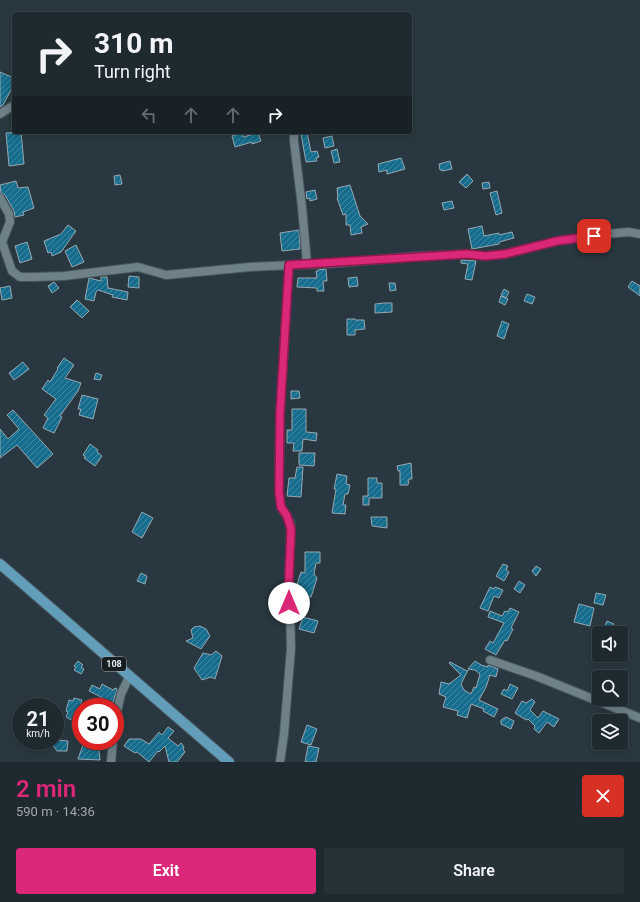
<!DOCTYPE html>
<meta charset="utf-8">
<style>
:root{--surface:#1f2a30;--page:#273238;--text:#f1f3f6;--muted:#a1a7ab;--line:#3c464c;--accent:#db2777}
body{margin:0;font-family:Roboto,sans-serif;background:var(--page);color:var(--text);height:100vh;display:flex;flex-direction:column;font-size:15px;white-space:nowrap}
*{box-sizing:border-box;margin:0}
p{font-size:13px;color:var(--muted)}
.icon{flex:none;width:22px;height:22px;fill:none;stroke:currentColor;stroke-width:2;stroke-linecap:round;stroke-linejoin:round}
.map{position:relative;height:762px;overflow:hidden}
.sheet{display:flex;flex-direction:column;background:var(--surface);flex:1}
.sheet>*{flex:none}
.hud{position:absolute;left:12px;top:12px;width:400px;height:122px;border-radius:4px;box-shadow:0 2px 10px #0003,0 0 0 1px var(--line);background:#1f2a30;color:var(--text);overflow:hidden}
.controls{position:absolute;left:592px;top:626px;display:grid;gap:8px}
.controls a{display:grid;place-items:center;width:36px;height:36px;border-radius:4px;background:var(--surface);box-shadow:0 2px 10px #0003,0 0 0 1px var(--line);font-size:20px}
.speed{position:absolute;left:12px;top:698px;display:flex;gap:8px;font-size:20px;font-weight:700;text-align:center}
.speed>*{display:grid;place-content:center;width:52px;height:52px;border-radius:50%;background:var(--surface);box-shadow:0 2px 10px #0003,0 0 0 1px var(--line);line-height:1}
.speed small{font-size:10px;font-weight:400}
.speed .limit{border:6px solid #d22;background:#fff;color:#111}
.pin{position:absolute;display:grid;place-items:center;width:34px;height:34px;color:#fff;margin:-17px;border-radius:8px;box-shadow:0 2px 6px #0006}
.me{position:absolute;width:44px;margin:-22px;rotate:0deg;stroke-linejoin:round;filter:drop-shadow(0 0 3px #0008)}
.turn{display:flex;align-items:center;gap:14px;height:84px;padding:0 16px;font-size:18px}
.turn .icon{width:52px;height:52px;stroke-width:2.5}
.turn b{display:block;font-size:28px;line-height:34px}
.lanes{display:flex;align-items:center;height:38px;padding:0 16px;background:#0003;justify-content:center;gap:20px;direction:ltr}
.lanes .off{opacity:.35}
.round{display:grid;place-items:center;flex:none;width:42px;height:42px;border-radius:4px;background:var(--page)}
.overview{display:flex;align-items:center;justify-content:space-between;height:68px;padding:0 16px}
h1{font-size:24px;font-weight:600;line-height:30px;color:var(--accent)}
.action{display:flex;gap:8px;margin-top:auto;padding:8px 16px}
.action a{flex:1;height:46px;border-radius:4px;background:var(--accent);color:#fff;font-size:16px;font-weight:600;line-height:46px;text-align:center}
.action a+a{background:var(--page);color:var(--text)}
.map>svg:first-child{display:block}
.building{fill:url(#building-hatch);stroke:#96a8b1}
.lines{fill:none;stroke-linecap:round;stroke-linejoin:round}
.minor-casing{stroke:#47545b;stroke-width:10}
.primary-casing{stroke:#47545b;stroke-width:12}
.minor{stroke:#6e8088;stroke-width:8}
.primary{stroke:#629db9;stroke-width:10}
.route-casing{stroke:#8e194d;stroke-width:10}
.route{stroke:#db2777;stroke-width:7}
.labels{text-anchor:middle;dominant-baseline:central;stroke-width:3;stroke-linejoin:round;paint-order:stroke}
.shield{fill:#171e22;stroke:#a5aeb2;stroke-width:1}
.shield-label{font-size:9px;font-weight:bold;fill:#e2ecf0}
</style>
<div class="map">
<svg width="640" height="762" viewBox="0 0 640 762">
<defs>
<pattern id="building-hatch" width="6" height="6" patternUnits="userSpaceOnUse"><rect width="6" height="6" fill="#156c8c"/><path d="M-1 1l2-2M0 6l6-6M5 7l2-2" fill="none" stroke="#4288a2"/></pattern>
</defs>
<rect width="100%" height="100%" fill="#293840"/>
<path class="building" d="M0,72L14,78V91L11,90L3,105L0,107Z
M21,132L24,164L9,166L6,133Z
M307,132L311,152L317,151L319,157L316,158L317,161L306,162L301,134Z
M242,133L243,137L258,133L261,141L252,144V142L235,147L232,136Z
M332,136L334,146L325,148L323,138Z
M337,149L340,162L334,163L331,151Z
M401,158L405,169L387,174V170L379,172L378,164Z
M450,161L452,169L442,171V170H440L439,164Z
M467,174L473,181L466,188L459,182Z
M120,175L122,184L115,185L114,176Z
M16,181L18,188L28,187L34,208L23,212L24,215L15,217L14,211L5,195L1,193L0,185Z
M489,182L490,188L483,189L482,183Z
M350,185L360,216L368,224L361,227L362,233L351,235L350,225H346V214L343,215L337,198H338L337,188Z
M315,190L317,199L310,201V198L307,199L306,192Z
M497,191L502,213L496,215L490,193Z
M452,201L454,208L444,210L442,203Z
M68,225L76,231L61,252L52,256L51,252L48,253L44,241L61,234Z
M482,226L484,236L499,233V235L512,232L514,238L499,242V244L472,249L468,229Z
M299,230L300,249L282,251L280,233Z
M27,242L32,259L20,263L15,246Z
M76,245L84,262L72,267L65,251Z
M461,260L476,261L472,280L465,279L468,264L461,263Z
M326,269L327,281H323L324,291H317V288L297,287L298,278H317L316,271H318V270Z
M129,276L139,277V288L128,287Z
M101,277H107L108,288L128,292L127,300L112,297L113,295L98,290L96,292L94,301L85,299L89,278L101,281Z
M357,277L358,286L349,287L348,278Z
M632,281L640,286V296L628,287Z
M54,282L59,288L52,293L48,286Z
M389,283H395L396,290L390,291Z
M10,286L12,298L2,300L0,288Z
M504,289L509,292L506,298L501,295Z
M527,294L535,297L532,304L524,301Z
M501,296L508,299L505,305L499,302Z
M77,300L89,311L82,318L70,307Z
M384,303H392V312L375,313V304Z
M347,319H355V320H364L365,329L355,330V335H347Z
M502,321L509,324L504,339L497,336Z
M64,358L74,365L65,378L81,383L78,391L60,416L62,417L54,433L43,428L48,418L44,415L56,399L42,389L48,380L50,382L58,369L57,368Z
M23,362L29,369L14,380L9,373Z
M96,373L102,375L100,380L94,379Z
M291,391H299L300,398L291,399Z
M82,395L98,399L93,419L79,415L81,409H78Z
M292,409H306V432L317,433L316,441L303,439L302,451H293L294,443H287V430H292Z
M13,410L53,454L37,468L17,445L0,458V429L8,439L19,429L7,415Z
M90,444L98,450L97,452L102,456L95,466L84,458L86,457L83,455Z
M299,453H315L314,466L299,465Z
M411,463L412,479H409L408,485H400V471H398L397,466Z
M297,467H303L301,497L287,496L289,478H295Z
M337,474L347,476L346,484L350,485L348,494H345L343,505H346L345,514L332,513L336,489H334Z
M368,478H377V483H382V498H369V505H363V496H368Z
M142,512L153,518L142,538L132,532Z
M371,517H387V528L372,526Z
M305,552H320V563H316L314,574L317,578L311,597L295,596V591L301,572L305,573Z
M503,564L508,566L506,570L509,572L504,581L496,576Z
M536,566L541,569L536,576L532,571Z
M141,573L147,576L145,584L137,581Z
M519,581L525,585L520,593L514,589Z
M490,587L494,589L495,587L503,590L499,598L494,596L488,611L480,608Z
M596,593L606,595L603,605L594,603Z
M579,604L594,608L590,626L574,622Z
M510,608L519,612L511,628L513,629L507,641L505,640L496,655L485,649L490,641L493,643L504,623L488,617L490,611L502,616L505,611L508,612Z
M303,617L318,621L314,633L299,629Z
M607,621L614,624L610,633L603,630Z
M200,626L206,629L210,636L201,649L186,641L193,638L191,630L194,627Z
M216,651L222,656L215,679L211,677L202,680L194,668L203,653L211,655Z
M78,661L83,665L81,667L84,669L81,674L74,670L76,667L74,666Z
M475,661L481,665L488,667V665L498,669L496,677L490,675L486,687L479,700L498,709L494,717L483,711L484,709L471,704L467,718L457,715L458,711L443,707L446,697L439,694L441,682L449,684L461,675L449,663L450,662L467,671L468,670L461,684L464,690L471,694L474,687L476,688L480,674L475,670L468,669Z
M102,684L113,690L115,688L117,689L113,703L89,691L92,685L100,689Z
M510,684L518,688L512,699L501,694L504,689L507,691Z
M74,698L82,700L78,713H75L71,720L66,717L68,712L66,711L69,700L73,701Z
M532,699L535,702L530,710L538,718L543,711L559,719L554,727L547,722L539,733L534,729L535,726L528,719L526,720L515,713L522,701L526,703Z
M506,717L514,721L511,729L501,724V720Z
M307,725L317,729L311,745L301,742Z
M168,727L174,731L168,738L178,746L181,743L184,747L183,749L185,752L177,762H169L165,746L159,752L158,751L149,762L137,752L135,753L124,746L129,739H141L149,744L159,732L162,735Z
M57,740L68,741L67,751H57L53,745Z
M83,745L99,750L100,760L78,759Z
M308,746L319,748L316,762H305Z"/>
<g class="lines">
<g class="minor-casing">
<path id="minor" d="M0,114L14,105
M294,132V141L302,207L307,264
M0,198L9,214L10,222L2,242L12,271L20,277H34L64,276L138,267L166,275L250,267L338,263L408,257L467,254L485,256L505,254L557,241L606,234L629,232L640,234
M490,660L536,676L640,718
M115,721L121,694L129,677
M111,762L113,741
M280,762L284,734L291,648L289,576L291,529L290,522L281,507L279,492L280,414L289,265"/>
</g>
<g class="primary-casing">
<path id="primary" d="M0,564L229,762"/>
</g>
<use href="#minor" class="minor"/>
<use href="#primary" class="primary"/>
</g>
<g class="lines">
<g class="route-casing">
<path id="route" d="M289,603V576L291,529L287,516L281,507L279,492L280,414L289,265L467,254L485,256L505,254L557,241L594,236"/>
</g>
<use href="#route" class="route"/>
</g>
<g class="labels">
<rect class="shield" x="102" y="657" width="24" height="14" rx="3"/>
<g class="shield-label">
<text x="114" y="664">108</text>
</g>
</g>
</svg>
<div class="controls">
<a><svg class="icon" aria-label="sound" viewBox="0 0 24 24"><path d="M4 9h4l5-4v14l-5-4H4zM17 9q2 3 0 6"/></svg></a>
<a><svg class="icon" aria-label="search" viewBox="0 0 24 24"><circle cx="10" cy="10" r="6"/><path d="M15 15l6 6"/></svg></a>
<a><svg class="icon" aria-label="layers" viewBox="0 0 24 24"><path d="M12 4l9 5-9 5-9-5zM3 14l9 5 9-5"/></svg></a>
</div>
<div class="speed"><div>21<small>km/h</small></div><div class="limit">30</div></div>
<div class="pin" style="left:594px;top:236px;background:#d93025"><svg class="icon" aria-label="arrive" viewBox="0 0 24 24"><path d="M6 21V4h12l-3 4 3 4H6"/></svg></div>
<svg class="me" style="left:289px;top:603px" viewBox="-20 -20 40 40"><circle r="19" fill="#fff"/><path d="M0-13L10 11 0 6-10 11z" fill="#db2777"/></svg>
<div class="hud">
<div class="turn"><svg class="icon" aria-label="right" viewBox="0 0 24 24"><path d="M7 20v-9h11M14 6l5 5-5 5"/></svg><div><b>310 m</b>Turn right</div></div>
<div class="lanes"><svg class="icon off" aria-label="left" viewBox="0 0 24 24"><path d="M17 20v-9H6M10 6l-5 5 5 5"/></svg><svg class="icon off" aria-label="ahead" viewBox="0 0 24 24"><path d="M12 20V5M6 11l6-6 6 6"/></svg><svg class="icon off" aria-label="ahead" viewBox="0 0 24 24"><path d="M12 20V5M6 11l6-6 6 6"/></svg><svg class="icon" aria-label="right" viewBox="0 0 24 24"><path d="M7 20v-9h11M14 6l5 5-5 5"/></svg></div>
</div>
</div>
<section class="sheet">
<div class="overview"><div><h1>2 min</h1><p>590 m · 14:36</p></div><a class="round" style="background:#d93025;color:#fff"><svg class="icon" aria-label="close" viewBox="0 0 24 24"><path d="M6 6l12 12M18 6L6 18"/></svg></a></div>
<div class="action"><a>Exit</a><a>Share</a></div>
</section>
